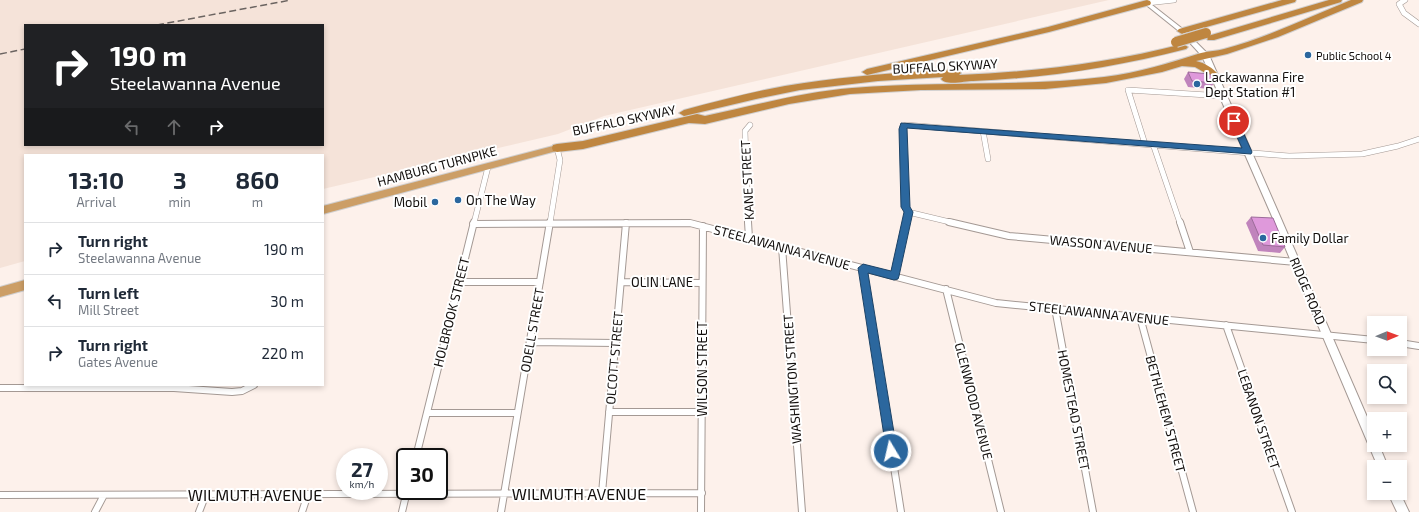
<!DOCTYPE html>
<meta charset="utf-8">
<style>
:root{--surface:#fff;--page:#f6f6f7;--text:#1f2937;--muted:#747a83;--line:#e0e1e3}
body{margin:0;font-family:"Exo 2",sans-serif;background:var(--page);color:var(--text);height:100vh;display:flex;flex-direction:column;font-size:15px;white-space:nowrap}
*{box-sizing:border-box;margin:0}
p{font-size:13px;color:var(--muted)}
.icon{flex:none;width:22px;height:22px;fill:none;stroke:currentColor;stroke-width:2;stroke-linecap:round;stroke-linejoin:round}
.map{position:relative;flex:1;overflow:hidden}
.sheet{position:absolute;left:24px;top:154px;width:300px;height:232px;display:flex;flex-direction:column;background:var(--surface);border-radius:0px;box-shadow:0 2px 6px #0003}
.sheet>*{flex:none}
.banner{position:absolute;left:24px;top:24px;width:300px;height:122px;border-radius:0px;box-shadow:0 2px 6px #0003;background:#202124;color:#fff;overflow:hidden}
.needle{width:26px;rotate:89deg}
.buttons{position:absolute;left:1367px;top:316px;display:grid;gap:8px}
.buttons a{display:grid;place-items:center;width:40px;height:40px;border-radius:0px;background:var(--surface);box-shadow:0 2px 6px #0003;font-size:20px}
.speed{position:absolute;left:336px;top:448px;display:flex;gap:8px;font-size:20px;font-weight:700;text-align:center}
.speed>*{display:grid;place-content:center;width:52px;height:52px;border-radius:50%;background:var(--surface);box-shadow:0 2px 6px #0003;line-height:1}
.speed small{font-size:10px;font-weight:400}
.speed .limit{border:2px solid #111;border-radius:6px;background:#fff;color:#111}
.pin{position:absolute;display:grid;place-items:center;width:34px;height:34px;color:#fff;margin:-17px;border:2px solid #fff;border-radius:50%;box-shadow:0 1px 4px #0007}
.me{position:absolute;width:44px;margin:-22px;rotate:351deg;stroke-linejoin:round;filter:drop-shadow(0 0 3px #0008)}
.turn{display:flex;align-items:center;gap:14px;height:84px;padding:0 20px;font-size:18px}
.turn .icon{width:52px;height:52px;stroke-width:2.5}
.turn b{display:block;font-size:28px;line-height:34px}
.lanes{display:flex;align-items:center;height:38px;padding:0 20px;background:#0003;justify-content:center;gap:20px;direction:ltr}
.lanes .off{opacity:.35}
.eta{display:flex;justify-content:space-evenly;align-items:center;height:68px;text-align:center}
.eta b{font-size:24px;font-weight:700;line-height:28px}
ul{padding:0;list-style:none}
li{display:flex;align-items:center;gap:12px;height:52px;padding:0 20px;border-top:1px solid var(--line)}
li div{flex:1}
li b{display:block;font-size:15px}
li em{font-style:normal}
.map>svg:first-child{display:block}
.built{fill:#f5e3d9;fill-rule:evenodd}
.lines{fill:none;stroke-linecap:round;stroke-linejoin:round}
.minor-far1-casing{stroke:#a49994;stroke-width:6}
.minor-casing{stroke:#a49994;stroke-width:8}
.secondary-casing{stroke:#a49994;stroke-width:2}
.trunk-casing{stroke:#d0cfcf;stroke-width:2}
.motorway-casing{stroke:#d0cfcf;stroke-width:2}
.minor-far1{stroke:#fff;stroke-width:5}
.minor{stroke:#fff;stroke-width:6}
.secondary{fill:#fff;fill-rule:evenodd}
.trunk{fill:#cc9e66;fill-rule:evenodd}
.motorway{fill:#bf8640;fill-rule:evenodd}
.rail{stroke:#6b6461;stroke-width:1.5;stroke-dasharray:7 3.5;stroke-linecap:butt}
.motorway-bridge-casing{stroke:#d0cfcf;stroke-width:12;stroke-linecap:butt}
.motorway-bridge{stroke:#bf8640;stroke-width:10}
.wall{fill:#c084bc}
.building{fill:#df99db;stroke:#9c6b99}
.route{fill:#2b679e;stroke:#1c4367}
.poi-dot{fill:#2b679e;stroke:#fff;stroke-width:1.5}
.labels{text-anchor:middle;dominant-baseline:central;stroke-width:4;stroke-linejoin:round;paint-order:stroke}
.far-poi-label{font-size:11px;fill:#130f0d;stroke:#fff;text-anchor:start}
.street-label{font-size:13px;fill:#130f0d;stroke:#fff}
.poi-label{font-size:13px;fill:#130f0d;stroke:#fff;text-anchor:start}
.near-street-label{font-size:16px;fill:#130f0d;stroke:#fff}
</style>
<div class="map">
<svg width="1419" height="512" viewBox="0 0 1419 512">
<rect width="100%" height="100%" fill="#fdf1eb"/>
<path class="built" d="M0,0H1109L604,116L558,134L323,189V155H25V261L0,268ZM25,25H323V145H25Z"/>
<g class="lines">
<g class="minor-far1-casing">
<path id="minor-far1" d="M1405,0L1399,4L1404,13L1419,24
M1147,3L1174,0
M983,131L988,159
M1145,144L1128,90L1223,96
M1153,144L1180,223
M908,212L954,223
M474,223L488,167
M550,223L560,160L557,148
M748,223L745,131L750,125
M906,223L908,212L906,207L902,129L903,126L906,125L1289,156L1362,154L1398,146L1419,139"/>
</g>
<g class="minor-casing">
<path id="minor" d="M748,222L749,238
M949,222L1009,236L1296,262
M1180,222L1190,252
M473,224L690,223L996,303L1374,340
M782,247L802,512
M863,268L901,512
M894,276L906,222
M459,282H540
M621,282L702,283
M946,289L1001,512
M1055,308L1093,512
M1140,317L1193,512
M1226,325L1292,512
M530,342L616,343
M1400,343L1419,346
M0,388H174L232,392L242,391L254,385
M609,412H702
M427,413H517
M416,457L474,222
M602,493L626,223
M0,495L702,493
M95,512L104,495
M199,512L206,494
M302,512L308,494
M402,512L407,491
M501,512L550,222
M701,512L703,226"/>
</g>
<g class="secondary-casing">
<path id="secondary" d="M1147,1L1184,30L1209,55L1279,214L1374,433V445H1379L1388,467H1378L1271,214L1202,56L1180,32L1145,4L1144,3Z
M1388,493H1400L1409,512H1397Z"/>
</g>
<g class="trunk-casing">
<path id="trunk" d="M557,145L560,146L562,148L560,150L323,214V206Z
M25,280V290L0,297V287Z"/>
</g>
<g class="motorway-casing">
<path id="motorway" d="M1147,0L1150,1L1151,3L1150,5L1049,32L867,75L862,72L867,69L1048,27Z
M1282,0H1296L1295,2L1185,33L1182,34L1177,31L1179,29Z
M1329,0H1342L1341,2L1214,40H1208L1206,38L1208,36Z
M1351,0H1363L1362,2L1278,37L1227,54L1196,61C1205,63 1213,68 1219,75L1217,77L1214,78L1195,67L1182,66L1162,72L1106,83L1045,89L921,90L850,94L789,104L705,124L689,123L583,149L557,152L553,151L552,148L553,145L557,144L583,141L697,114L705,116C753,106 802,92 852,88C936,81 1021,87 1104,77C1138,73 1169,63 1201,53C1209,51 1217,51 1224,49C1268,37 1309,17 1351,0Z
M1183,44L1188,47L1186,49C1116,67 1046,78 973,81C965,81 946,86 941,79L943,77L878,81L800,90L756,99L684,116L679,113L684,110C718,101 751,92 785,86C832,78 879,74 926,71C933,71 956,67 961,73L959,75C1035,72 1109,63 1183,44Z"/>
</g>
<use href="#minor-far1" class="minor-far1"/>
<use href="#minor" class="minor"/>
<use href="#secondary" class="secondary"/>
<use href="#trunk" class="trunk"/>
<use href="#motorway" class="motorway"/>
<path class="rail" d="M157,25L291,0
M0,54L25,49"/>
<g class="motorway-bridge-casing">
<path id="motorway-bridge" d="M1176,42L1206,33"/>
</g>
<use href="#motorway-bridge" class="motorway-bridge"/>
</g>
<path class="wall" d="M1188,72L1214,83L1210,89L1188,87L1184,79Z
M1251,217L1285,247L1280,253L1258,251L1246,223Z"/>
<path class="building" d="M1188,72L1210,74L1214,83L1192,81Z
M1251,217L1273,218L1285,247L1263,245Z"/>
<path class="route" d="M1234,118L1238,121L1252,152L1251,154L907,128L910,207L913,212L899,276L898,279L894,280L868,273L897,451L895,455L891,456L887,455L858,268L863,264L891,271L904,212L901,207L899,129L901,123L1242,148L1230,121Z"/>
<g class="poi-dot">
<circle cx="1308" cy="55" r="4"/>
<circle cx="1197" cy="84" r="4"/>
<circle cx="458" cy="200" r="4"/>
<circle cx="435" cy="202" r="4"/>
<circle cx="1263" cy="238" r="4"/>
</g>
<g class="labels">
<g class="far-poi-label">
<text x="1316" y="55">Public School 4</text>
</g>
<g class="street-label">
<text transform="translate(945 66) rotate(-3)">BUFFALO SKYWAY</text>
<text transform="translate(624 120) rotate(-12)">BUFFALO SKYWAY</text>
<text transform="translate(437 166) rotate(-15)">HAMBURG TURNPIKE</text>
<text transform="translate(747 180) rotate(-93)">KANE STREET</text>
<text transform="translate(1101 244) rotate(5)">WASSON AVENUE</text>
<text transform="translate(782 247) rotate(15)">STEELAWANNA AVENUE</text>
<text x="662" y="282">OLIN LANE</text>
<text transform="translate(1308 291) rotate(67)">RIDGE ROAD</text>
<text transform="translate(451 312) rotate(-76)">HOLBROOK STREET</text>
<text transform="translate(1099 313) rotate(6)">STEELAWANNA AVENUE</text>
<text transform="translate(532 330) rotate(-80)">ODELL STREET</text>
<text transform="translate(614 358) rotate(-85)">OLCOTT STREET</text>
<text transform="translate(702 369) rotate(-90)">WILSON STREET</text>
<text transform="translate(792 379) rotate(-94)">WASHINGTON STREET</text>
<text transform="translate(974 401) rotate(76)">GLENWOOD AVENUE</text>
<text transform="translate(1074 410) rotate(79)">HOMESTEAD STREET</text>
<text transform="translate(1166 414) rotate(75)">BETHLEHEM STREET</text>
<text transform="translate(1259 419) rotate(71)">LEBANON STREET</text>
</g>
<g class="poi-label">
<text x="1205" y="77">Lackawanna Fire<tspan x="1205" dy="15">Dept Station #1</tspan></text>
<text x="466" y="200">On The Way</text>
<text x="427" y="202" text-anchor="end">Mobil</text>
<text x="1271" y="238">Family Dollar</text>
</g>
<g class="near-street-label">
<text x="579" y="493">WILMUTH AVENUE</text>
<text x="255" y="494">WILMUTH AVENUE</text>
</g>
</g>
</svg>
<div class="buttons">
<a><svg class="needle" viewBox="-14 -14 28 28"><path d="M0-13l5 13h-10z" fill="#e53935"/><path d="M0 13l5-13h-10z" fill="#747a83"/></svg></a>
<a><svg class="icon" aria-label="search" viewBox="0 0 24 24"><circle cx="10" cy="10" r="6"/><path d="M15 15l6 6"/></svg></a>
<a>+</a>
<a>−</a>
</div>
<div class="speed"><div>27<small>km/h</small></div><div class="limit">30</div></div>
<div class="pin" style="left:1234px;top:121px;background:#d93025"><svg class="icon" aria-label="arrive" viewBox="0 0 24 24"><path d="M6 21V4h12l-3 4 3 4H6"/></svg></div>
<svg class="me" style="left:891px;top:451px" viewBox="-20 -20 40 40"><circle r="17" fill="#2b679e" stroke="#fff" stroke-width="3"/><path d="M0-11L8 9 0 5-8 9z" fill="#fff"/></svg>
<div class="banner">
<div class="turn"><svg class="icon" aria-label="right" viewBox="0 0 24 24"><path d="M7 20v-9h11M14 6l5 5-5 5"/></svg><div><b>190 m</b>Steelawanna Avenue</div></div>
<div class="lanes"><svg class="icon off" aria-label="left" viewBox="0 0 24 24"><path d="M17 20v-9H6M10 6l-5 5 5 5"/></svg><svg class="icon off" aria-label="ahead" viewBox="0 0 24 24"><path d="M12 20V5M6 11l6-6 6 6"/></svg><svg class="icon" aria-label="right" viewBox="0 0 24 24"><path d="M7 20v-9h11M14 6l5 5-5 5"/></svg></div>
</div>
<section class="sheet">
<div class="eta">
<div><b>13:10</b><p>Arrival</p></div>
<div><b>3</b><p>min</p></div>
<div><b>860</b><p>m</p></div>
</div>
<ul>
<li><svg class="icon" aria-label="right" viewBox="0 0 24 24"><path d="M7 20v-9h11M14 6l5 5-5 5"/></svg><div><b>Turn right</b><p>Steelawanna Avenue</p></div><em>190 m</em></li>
<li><svg class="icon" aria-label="left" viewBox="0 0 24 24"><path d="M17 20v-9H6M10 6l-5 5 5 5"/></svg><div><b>Turn left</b><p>Mill Street</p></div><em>30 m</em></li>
<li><svg class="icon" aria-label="right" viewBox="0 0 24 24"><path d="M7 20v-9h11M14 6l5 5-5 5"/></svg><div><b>Turn right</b><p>Gates Avenue</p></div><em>220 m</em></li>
</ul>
</section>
</div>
